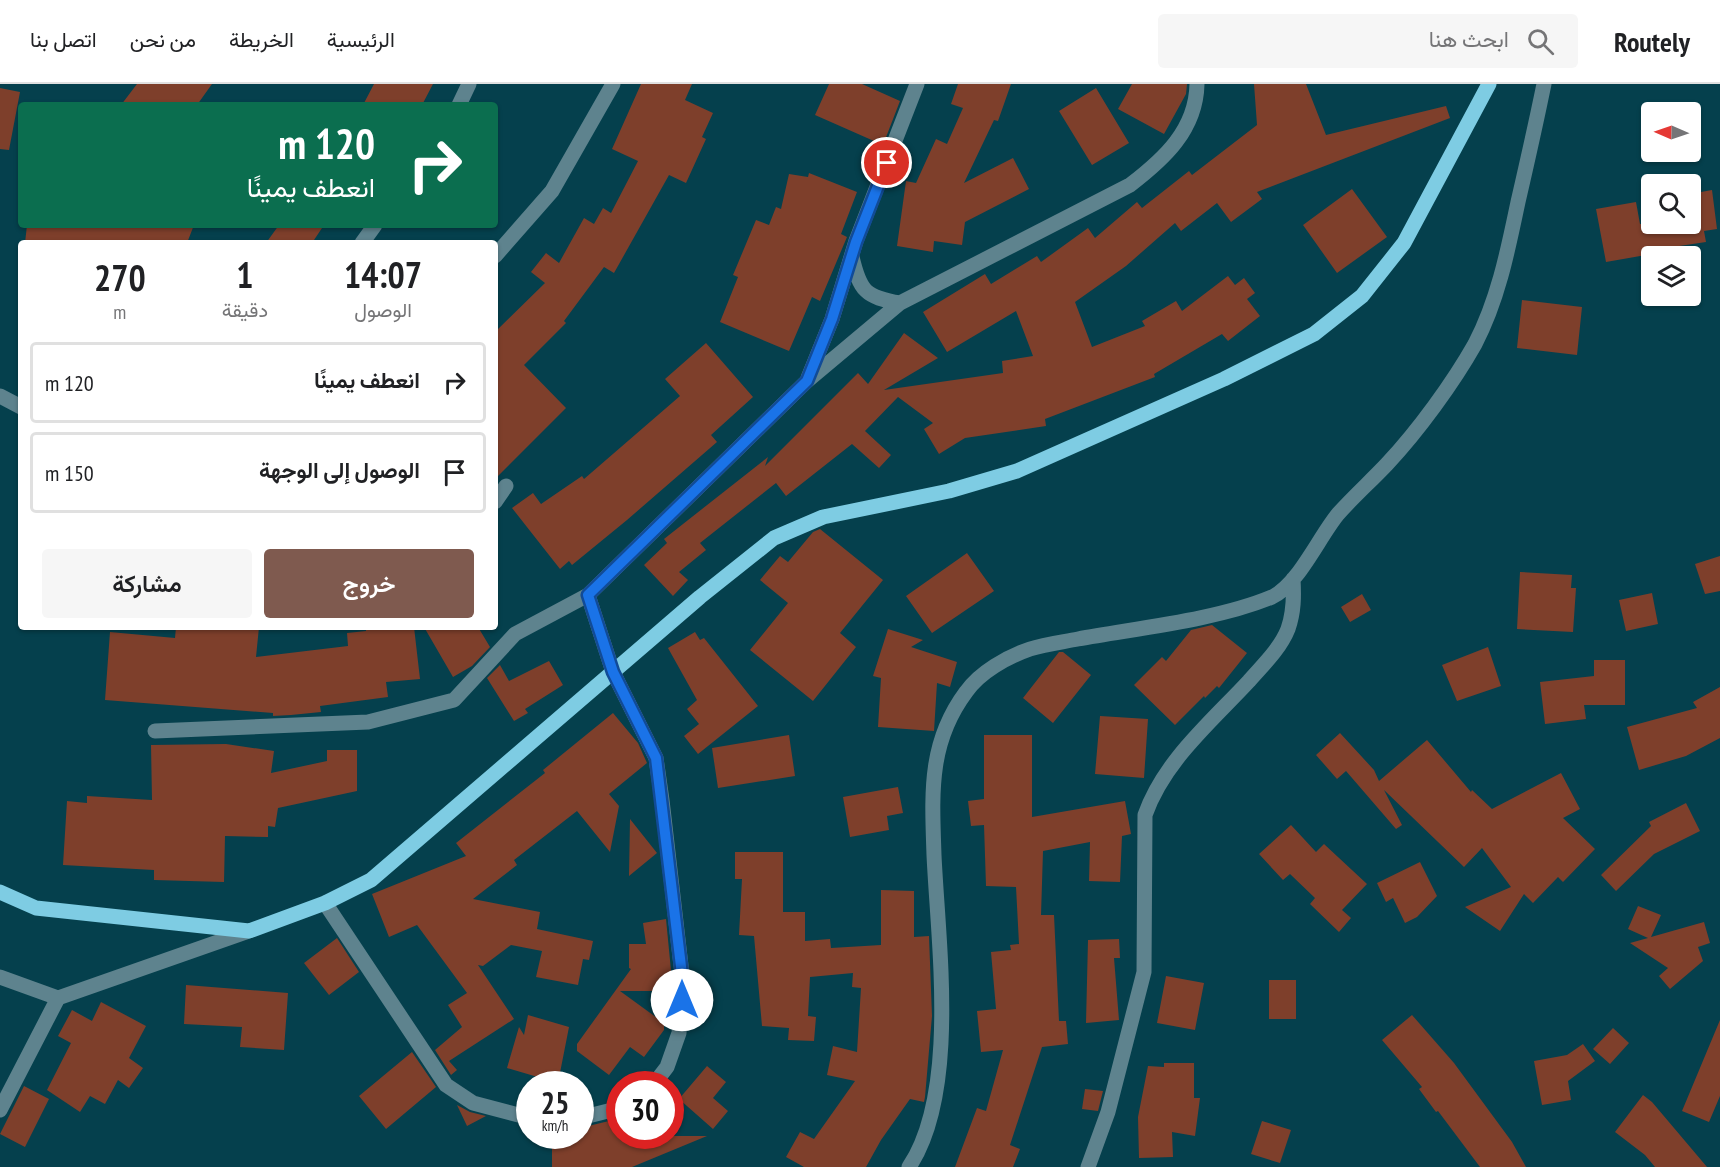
<!DOCTYPE html>
<html lang="ar">
<meta charset="utf-8">
<style>
:root{--surface:#fff;--page:#f6f6f6;--text:#202124;--muted:#757577;--line:#e0e0e0;--accent:#7f5a4f}
body{margin:0;font-family:"PT Sans Narrow",Vazirmatn,sans-serif;background:var(--page);color:var(--text);direction:rtl;height:100vh;display:flex;flex-direction:column;font-size:22px;white-space:nowrap}
*{box-sizing:border-box;margin:0}
p{font-size:20px;color:var(--muted)}
.icon{flex:none;width:33px;height:33px;fill:none;stroke:currentColor;stroke-width:2;stroke-linecap:round;stroke-linejoin:round}
.map{position:relative;flex:1;overflow:hidden;direction:ltr}
.details{position:absolute;left:18px;top:156px;width:480px;height:390px;display:flex;flex-direction:column;background:var(--surface);border-radius:6px;box-shadow:0 2px 4px #0004;direction:rtl}
.details>*{flex:none}
.hud{position:absolute;left:18px;top:18px;width:480px;height:126px;border-radius:6px;box-shadow:0 2px 4px #0004;direction:rtl;background:#0b6e4f;color:#fff;overflow:hidden}
.needle{width:39px;rotate:272deg}
.tools{position:absolute;left:1641px;top:18px;display:grid;gap:12px}
.tools a{display:grid;place-items:center;width:60px;height:60px;border-radius:6px;background:var(--surface);box-shadow:0 2px 4px #0004;font-size:30px}
.speed{position:absolute;left:516px;top:987px;display:flex;gap:12px;font-size:30px;font-weight:700;text-align:center}
.speed>*{display:grid;place-content:center;width:78px;height:78px;border-radius:50%;background:var(--surface);box-shadow:0 2px 4px #0004;line-height:1}
.speed small{font-size:15px;font-weight:400}
.speed .limit{border:9px solid #d22;background:#fff;color:#111}
.pin{position:absolute;display:grid;place-items:center;width:51px;height:51px;color:#fff;margin:-26px;border:3px solid #fff;border-radius:50%;box-shadow:0 2px 6px #0007}
.me{position:absolute;width:66px;margin:-33px;rotate:0deg;stroke-linejoin:round;filter:drop-shadow(0 0 4px #0008)}
.turn{display:flex;align-items:center;gap:21px;height:126px;padding:0 24px;font-size:27px}
.turn .icon{width:78px;height:78px;stroke-width:2.5}
.turn b{display:block;font-size:42px;line-height:51px}
.eta{display:flex;justify-content:space-evenly;align-items:center;height:102px;text-align:center}
.eta b{font-size:36px;font-weight:600;line-height:42px}
.button{display:flex;gap:12px;margin-top:auto;padding:12px 24px}
.button a{flex:1;height:69px;border-radius:6px;background:var(--accent);color:#fff;font-size:24px;font-weight:600;line-height:69px;text-align:center}
.button a+a{background:var(--page);color:var(--text)}
ul{padding:0;list-style:none}
li{display:flex;align-items:center;gap:18px;height:81px;margin:0 12px 9px;padding:0 12px;border:3px solid var(--line);border-radius:6px}
li div{flex:1}
li b{display:block;font-size:22px}
li em{font-style:normal}
header{display:flex;align-items:center;gap:36px;box-sizing:border-box;height:84px;padding:0 30px;background:var(--surface);border-bottom:2px solid var(--line)}
header strong{font-size:28px}
nav{display:flex;gap:33px;margin-inline-start:auto;font-size:21px}
.search{width:420px;height:54px;background:var(--page);display:flex;align-items:center;gap:15px;box-sizing:border-box;padding:0 21px;border-radius:6px;color:var(--muted);font-size:22px}
.map>svg:first-child{display:block}
.building{fill:#7e3f2b}
.lines{fill:none;stroke-linecap:round;stroke-linejoin:round}
.minor{stroke:#5e838e;stroke-width:15}
.major{stroke:#7ecce3;stroke-width:15}
.route-casing{stroke:#114b97;stroke-width:15}
.route{stroke:#1a73e8;stroke-width:10}
</style>
<header>
<strong>Routely</strong>
<div class="search"><svg class="icon" aria-label="search" viewBox="0 0 24 24"><circle cx="10" cy="10" r="6"/><path d="M15 15l6 6"/></svg>ابحث هنا</div>
<nav><a>الرئيسية</a><a>الخريطة</a><a>من نحن</a><a>اتصل بنا</a></nav>
</header>
<div class="map">
<svg width="1720" height="1083" viewBox="0 0 1720 1083">
<rect width="100%" height="100%" fill="#05404d"/>
<path class="building" d="M137,0H212L197,21H121Z
M374,0H433L422,21H363Z
M641,0H692L685,16L713,29L702,53L706,55L686,99L669,91L614,189L604,183L564,237L566,239L524,281L566,324L495,395V248L545,199L531,188L546,169L559,179L584,134L594,140L603,124L611,129L638,77L612,65Z
M829,0H862L900,17L883,61L815,31Z
M958,0H1011L998,37L994,36L964,99L1013,74L1029,105L965,138L962,161L934,157L933,168L897,162L906,97L916,99L936,55L947,60L963,24L951,20Z
M1132,0H1187L1186,10L1164,50L1118,25Z
M1254,0H1306L1326,51L1446,22L1450,34L1257,108L1262,115L1231,138L1217,119L1181,147L1175,139L1126,182L1075,218L1092,263L1145,242L1142,237L1176,217L1182,227L1228,192L1235,201L1244,194L1255,209L1247,215L1260,232L1228,257L1222,250L1154,290L1155,293L1045,335L1046,342L965,354L939,370L924,345L933,339L898,313L865,347L891,371L879,384L852,360L786,412L776,399L700,459L706,466L679,488L688,496L673,512L644,481L667,459L664,455L768,373L765,382L858,289L868,300L904,249L938,274L884,306L1003,289L1002,277L1033,272L1016,227L947,268L923,228L985,190L991,200L1037,172L1041,178L1088,144L1095,154L1137,118L1142,124L1189,87L1192,91L1257,41Z
M0,4L20,8L9,66L0,65Z
M1096,4L1129,59L1092,81L1059,27Z
M809,89L857,108L841,150L847,153L820,217L812,213L789,267L720,238L738,193L733,191L756,136L769,141L776,123L781,125L789,90L808,93Z
M1352,105L1387,153L1337,189L1303,141Z
M1712,106L1717,145L1704,147L1706,158L1646,167V171L1606,178L1596,125L1636,118L1640,140H1690V110Z
M27,141H194L187,159H25Z
M279,141H324L312,159H266Z
M1522,216L1582,223L1577,271L1517,264Z
M706,259L753,313L711,351L717,358L627,436L572,481L569,477L560,485L512,424L533,409L541,420L582,392L584,395L680,312L665,295Z
M820,445L883,496L840,549L856,563L813,617L750,566L788,519L760,496L780,472L788,478L813,448Z
M967,469L994,507L932,549L906,512Z
M1720,472V507L1705,510L1695,480Z
M1520,488L1572,491L1571,504H1576L1573,548L1517,545Z
M1652,509L1658,540L1626,547L1619,516Z
M1362,510L1371,526L1350,538L1341,523Z
M1212,541L1247,569L1219,604L1217,602L1205,614L1204,612L1175,641L1134,601L1162,573L1166,577L1191,546Z
M176,543H259L256,573L348,562L347,549L366,547V543H414L420,595L386,598L388,613L320,622L321,628L291,631L273,632V629L105,616L110,548L175,554Z
M424,543H478L490,563L472,582L453,593Z
M888,545L923,556L911,563L957,578L950,603L937,599L934,647L878,643L881,594L873,592Z
M695,548L700,556L704,554L758,622L698,670L684,652L699,640L687,625L697,616L668,564Z
M1488,563L1501,602L1457,617L1442,581Z
M1059,568H1063L1091,591L1053,639L1023,614Z
M1594,576H1625V621H1584L1586,635L1545,640L1540,598L1594,592Z
M549,577L563,601L525,625L528,629L514,637L487,594L500,581L509,597Z
M1720,603V654L1686,672L1639,686L1627,643L1697,624L1693,618Z
M613,629L638,659L647,679L609,710L619,722L610,768L577,727L514,776L517,781L473,815L540,828L537,845L593,857L589,876L583,875L578,901L536,893L542,867L511,861L483,882L478,881L514,935L449,977L457,986L451,991L435,966L462,943L448,921L467,909L417,841L389,853L372,810L466,772L456,759L545,689L543,686Z
M1100,632L1148,635L1144,694L1095,690Z
M1340,649L1374,686L1379,697L1427,656L1471,708L1472,706L1492,725L1561,689L1580,725L1563,734L1595,765L1563,798L1558,793L1533,819L1524,810L1500,847L1465,823L1511,803L1482,764L1464,783L1384,706L1402,741L1396,745L1346,687L1337,695L1316,671Z
M789,651L795,692L718,704L712,664Z
M984,651H1032V733L1125,717L1131,750L1122,752L1120,798L1089,797L1090,758L1043,767L1041,831H1054L1059,937H1066L1068,960L1042,963L1010,1061L1020,1065L1013,1083H955L977,1024L986,1027L1003,966L981,968L977,927L996,925L991,868L1011,866L1010,861L1019,860L1016,803L986,802L984,741L971,742L968,717L984,715Z
M226,660L274,667L271,689L327,677V666H357V707L278,724L275,743L268,742V753L225,752L224,798L154,796V786L63,781L67,717L87,719V712L152,716L151,661Z
M898,703L903,729L887,732L889,746L850,753L843,713Z
M1686,719L1700,747L1654,770L1616,807L1601,791L1651,742L1649,738Z
M630,735L657,769L629,792Z
M1291,741L1316,768L1324,760L1367,800L1342,826L1351,834L1339,848L1310,820L1315,814L1290,790L1283,796L1259,770Z
M735,768H783V828H805V857L830,855L831,864L881,861V806L914,807V853L929,852L932,932L925,1013L924,1018L910,1015L881,1056L866,1083H804L786,1073L800,1048L814,1055L855,997L827,991L833,962L857,968L861,904L852,903L853,889L810,893L808,932L816,933L814,957L788,956L789,944L762,942L754,852L739,851L742,795H735Z
M1420,778L1437,812L1417,833L1405,839L1393,814L1386,818L1377,799Z
M1638,822L1661,831L1651,853L1704,838L1710,859L1698,863L1703,877L1670,905L1659,892L1668,884L1630,859L1648,854L1628,845Z
M666,835L673,907H620L664,939V946L644,973L630,963L609,991L577,967V960L631,885L629,884V860H646L643,839Z
M337,854L359,888L329,911L304,879Z
M1119,855L1120,874H1114L1119,936L1086,939L1088,856Z
M1166,892L1204,899L1195,946L1157,939Z
M1269,896H1296V935H1269Z
M186,901L288,909L284,966L240,963L242,943L184,940Z
M101,918L146,942L129,974L143,984L129,1004L118,996L105,1020L90,1012L80,1028L47,1006L71,959L58,952L72,926L92,937Z
M528,931L569,943L558,999L507,984L519,943L524,951Z
M1412,931L1454,979L1512,1058L1526,1083H1480L1438,1027L1436,1028L1419,1005L1422,1003L1382,956Z
M1720,936V1012L1709,1038L1682,1027Z
M1613,944L1629,959L1610,980L1593,965Z
M1583,960L1595,977L1568,997L1571,1016L1542,1021L1534,977L1567,971Z
M412,968L436,1003L386,1045L359,1012Z
M1164,979H1194V1014H1200L1195,1052L1172,1048L1173,1073L1139,1074L1138,1033L1148,982L1164,983Z
M707,982L726,998L713,1014L728,1027L713,1045L679,1015Z
M24,1002L49,1015L25,1063L0,1050Z
M1085,1005L1103,1007L1098,1027L1082,1025Z
M1643,1011L1652,1018L1707,1083H1655L1645,1071L1615,1048Z
M457,1021L470,1028L486,1032L467,1042Z
M609,1037H620V1052H707L632,1083H552V1057H564V1052H580V1044Z
M1262,1037L1291,1046L1280,1079L1251,1070Z"/>
<g class="lines">
<path class="minor" d="M459,21L469,0
M362,159L375,141
M495,172L552,107L613,0
M852,173C860,207 865,213 900,219
M808,294L832,235L856,157L917,0
M0,312L21,323
M495,418L506,402
M155,647L368,638L454,616L515,550L588,511
M325,819L446,1001L473,1019L530,1034
M0,893L58,914
M654,1000L667,983L679,949L683,899L662,716L656,674L613,588L588,511L807,297L900,219L1130,101C1164,75 1196,46 1197,0
M0,1026L58,914L249,847
M580,1034L620,1024
M909,1083C959,1008 938,859 934,771C932,710 928,659 966,608C980,588 1007,573 1030,565C1045,560 1063,558 1078,555C1138,544 1217,536 1272,513C1298,501 1319,453 1338,430C1353,413 1371,397 1387,380C1418,347 1453,299 1475,260C1498,216 1508,166 1518,118C1527,79 1536,39 1544,0
M1088,1083L1108,1028L1144,888L1145,731C1164,677 1211,638 1249,597C1263,581 1280,565 1288,545C1294,528 1294,512 1293,495"/>
<path class="major" d="M0,808L36,824L249,847L325,819L371,796L700,513L774,454L823,433L949,407L1017,387L1224,295L1314,250L1362,212L1404,159L1489,0"/>
</g>
<g class="lines">
<g class="route-casing">
<path id="route" d="M682,916L683,899L656,674L613,588L588,511L807,297L832,235L856,158L887,79"/>
</g>
<use href="#route" class="route"/>
</g>
</svg>
<div class="tools">
<a><svg class="needle" viewBox="-14 -14 28 28"><path d="M0-13l5 13h-10z" fill="#e53935"/><path d="M0 13l5-13h-10z" fill="#757577"/></svg></a>
<a><svg class="icon" aria-label="search" viewBox="0 0 24 24"><circle cx="10" cy="10" r="6"/><path d="M15 15l6 6"/></svg></a>
<a><svg class="icon" aria-label="layers" viewBox="0 0 24 24"><path d="M12 4l9 5-9 5-9-5zM3 14l9 5 9-5"/></svg></a>
</div>
<div class="speed"><div>25<small>km/h</small></div><div class="limit">30</div></div>
<div class="pin" style="left:887px;top:79px;background:#d93025"><svg class="icon" aria-label="arrive" viewBox="0 0 24 24"><path d="M6 21V4h12l-3 4 3 4H6"/></svg></div>
<svg class="me" style="left:682px;top:916px" viewBox="-20 -20 40 40"><circle r="19" fill="#fff"/><path d="M0-13L10 11 0 6-10 11z" fill="#1a73e8"/></svg>
<div class="hud">
<div class="turn"><svg class="icon" aria-label="right" viewBox="0 0 24 24"><path d="M7 20v-9h11M14 6l5 5-5 5"/></svg><div><b>120 m</b>انعطف يمينًا</div></div>
</div>
<section class="details">
<div class="eta">
<div><b>14:07</b><p>الوصول</p></div>
<div><b>1</b><p>دقيقة</p></div>
<div><b>270</b><p>m</p></div>
</div>
<ul>
<li><svg class="icon" aria-label="right" viewBox="0 0 24 24"><path d="M7 20v-9h11M14 6l5 5-5 5"/></svg><div><b>انعطف يمينًا</b></div><em>120 m</em></li>
<li><svg class="icon" aria-label="arrive" viewBox="0 0 24 24"><path d="M6 21V4h12l-3 4 3 4H6"/></svg><div><b>الوصول إلى الوجهة</b></div><em>150 m</em></li>
</ul>
<div class="button"><a>خروج</a><a>مشاركة</a></div>
</section>
</div>
